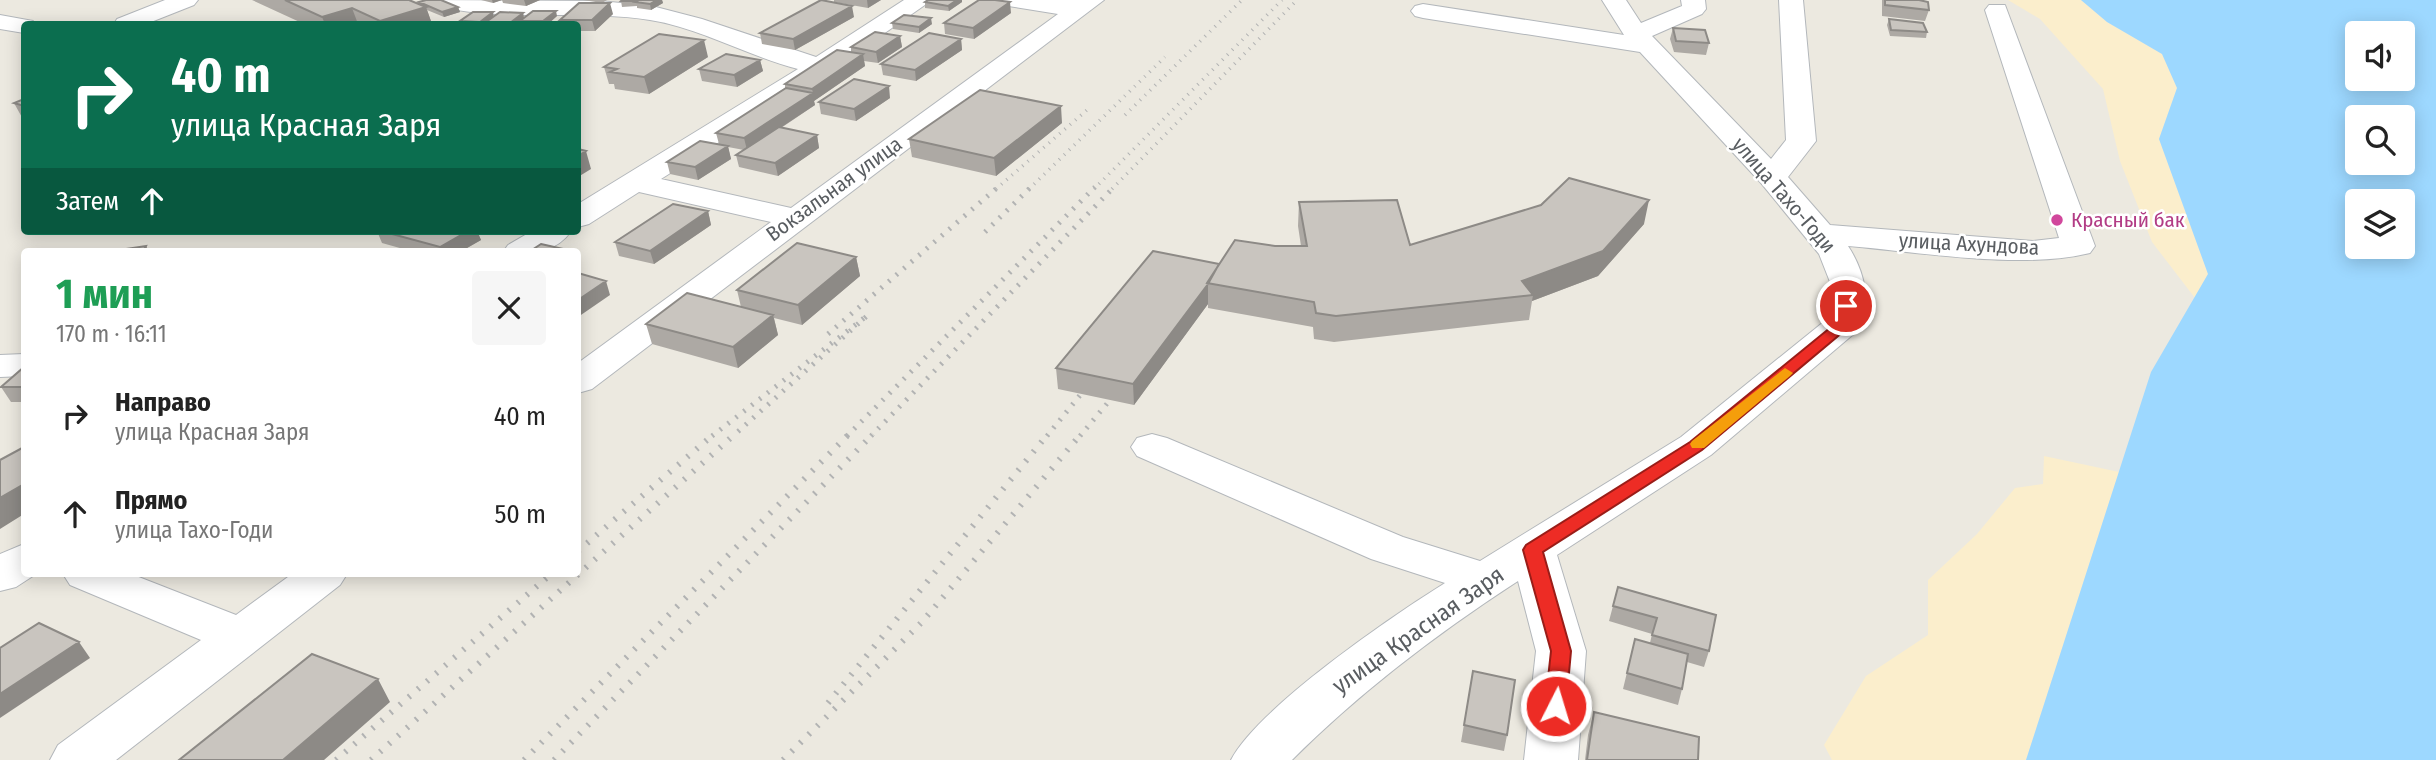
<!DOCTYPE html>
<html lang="ru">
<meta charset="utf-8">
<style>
:root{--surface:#fff;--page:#f6f6f6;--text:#222;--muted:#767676}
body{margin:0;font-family:"Fira Sans Condensed",sans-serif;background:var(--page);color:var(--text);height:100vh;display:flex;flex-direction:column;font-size:26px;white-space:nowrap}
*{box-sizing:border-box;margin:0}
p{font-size:23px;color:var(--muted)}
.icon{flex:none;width:38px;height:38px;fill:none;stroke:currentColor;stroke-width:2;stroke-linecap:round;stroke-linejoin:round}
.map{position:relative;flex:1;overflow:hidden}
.drawer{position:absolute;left:21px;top:248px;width:560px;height:329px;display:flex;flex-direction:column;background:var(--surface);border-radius:7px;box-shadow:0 4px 18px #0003}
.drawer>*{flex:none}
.hud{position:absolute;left:21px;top:21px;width:560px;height:214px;border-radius:7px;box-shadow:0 4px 18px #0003;background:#0b6e4f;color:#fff;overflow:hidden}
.tools{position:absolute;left:2345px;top:21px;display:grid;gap:14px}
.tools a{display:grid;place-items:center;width:70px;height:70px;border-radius:7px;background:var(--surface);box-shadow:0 4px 18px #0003;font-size:35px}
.pin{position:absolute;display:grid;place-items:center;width:60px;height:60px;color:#fff;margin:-30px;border:4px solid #fff;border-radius:50%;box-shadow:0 2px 7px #0007}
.me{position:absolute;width:77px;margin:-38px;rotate:5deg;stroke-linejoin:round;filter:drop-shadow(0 0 5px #0008)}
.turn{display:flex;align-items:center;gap:24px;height:147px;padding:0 35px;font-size:32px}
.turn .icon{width:91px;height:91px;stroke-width:2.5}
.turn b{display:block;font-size:49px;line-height:60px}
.then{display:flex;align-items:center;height:66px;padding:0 35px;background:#0003;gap:14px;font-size:26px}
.round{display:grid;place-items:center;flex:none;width:74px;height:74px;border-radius:7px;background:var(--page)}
.headline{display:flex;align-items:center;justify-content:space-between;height:119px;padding:0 35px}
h1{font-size:42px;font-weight:700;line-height:52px;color:#1e9e55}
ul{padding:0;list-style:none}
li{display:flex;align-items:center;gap:21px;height:98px;padding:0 35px}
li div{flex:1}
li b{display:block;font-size:26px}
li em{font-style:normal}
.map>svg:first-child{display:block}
.sand{fill:#fbeecc}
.water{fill:#9dd8ff;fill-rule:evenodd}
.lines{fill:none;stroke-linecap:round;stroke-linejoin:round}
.minor-casing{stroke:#b3b7bb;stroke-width:2}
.minor{fill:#fff;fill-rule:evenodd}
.rail-far2{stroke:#b2b3b3;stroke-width:3.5;stroke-dasharray:1 6;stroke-linecap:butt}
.rail-far1{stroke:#b2b3b3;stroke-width:5;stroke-dasharray:2 8;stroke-linecap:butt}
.rail{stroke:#b2b3b3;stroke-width:6;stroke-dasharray:2 10;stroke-linecap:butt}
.wall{fill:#ada9a4}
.shaded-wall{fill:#8d8a86}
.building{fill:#c9c5bf;stroke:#8d8a86;stroke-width:2}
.route{fill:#ed2c25;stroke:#9a1d18;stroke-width:2}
.slow{fill:#f59e0b}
.hotel-dot{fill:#d1479c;stroke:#fff;stroke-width:2.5}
.labels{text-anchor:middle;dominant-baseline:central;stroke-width:5;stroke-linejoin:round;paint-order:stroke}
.street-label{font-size:21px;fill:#595d61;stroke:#fff}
.hotel-label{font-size:21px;fill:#b23c85;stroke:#fff;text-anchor:start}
.near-street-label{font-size:24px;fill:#595d61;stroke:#fff}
</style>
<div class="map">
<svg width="2436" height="760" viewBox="0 0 2436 760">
<rect width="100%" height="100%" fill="#ece9e0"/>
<path class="sand" d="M2008,0H2081L2107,22L2162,54L2177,88L2159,139L2208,274L2195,298L2152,242L2120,161L2103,89L2040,19Z
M2044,456L2119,472L2026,760H1832L1824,745L1866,676L1928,635V580L1977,534L2015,488L2043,484Z"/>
<path class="water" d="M2081,0H2436V760H2026L2151,372L2208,274L2159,139L2177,88L2162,54L2107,22ZM2357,33H2403V79H2357ZM2357,117H2403V163H2357ZM2357,201H2403V247H2357Z"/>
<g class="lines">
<g class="minor-casing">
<path id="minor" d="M165,0H198L194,5L146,24H114L117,19Z
M429,0L600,1L652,6L702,19L816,57L904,0H932L829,72L661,179L791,208L1058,14L1002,5L998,0H1104L592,389L578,393V363L771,222L639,192L589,224L578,227V204L798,69C747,56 701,28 650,20C580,9 510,22 441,7L433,5Z
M1602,0H1626L1641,23L1682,6L1681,0H1705L1706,9L1702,14L1652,36L1771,159L1786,140L1779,0H1803L1816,141L1788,177L1830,225L2033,241L2059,238L1985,10L1989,5H2005L2095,246L2090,253C2021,270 1920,252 1848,246C1864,270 1874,306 1856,332L1711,455L1557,555L1586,651L1578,760H1524L1536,651L1518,581C1438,633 1360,692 1292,760H1231C1258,708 1392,616 1445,583L1371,559L1137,456L1131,447L1137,438L1152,434L1167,438L1403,537L1480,561L1681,437L1826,320L1832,287L1819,254L1761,183L1640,52L1423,18L1415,16L1411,11L1415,6L1423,4L1624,35Z
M0,15L33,21L35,24H24V33L0,29Z
M532,231H571C555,255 529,252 503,252L508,245Z
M24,354V376L0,377V355Z
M24,544V574H36L16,587L0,591V554Z
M63,574H131L236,615L292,574H347L340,585L116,760H50L58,745L201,640L70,585Z"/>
</g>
<use href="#minor" class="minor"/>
<path class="rail-far2" d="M1125,115L1242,0
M996,189L1087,110
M1029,189L1165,57
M1094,189L1282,0
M1112,189L1297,0"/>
<path class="rail-far1" d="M985,232L1031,187
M828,334L998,187
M712,436L868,315L733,436
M847,436L1095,187
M871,436L1114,187
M1047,436L1081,394
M1080,436L1110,400"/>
<path class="rail" d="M578,551L714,434
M828,703L1048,434
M336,760L551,574
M371,760L735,434
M524,760L849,434
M554,760L873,434
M783,760L922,622L1081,434"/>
</g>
<path class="wall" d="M252,0H409L419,4V2L458,7L460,12L444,17L427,10L432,24H304Z
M481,0H540L526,6L503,3L502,0L493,3Z
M583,0H607L602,3Z
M619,0H662L663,3L651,10L637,8V6L622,7L621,1L622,0Z
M834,0H881L868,8L834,2Z
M928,0H962V2L949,11L925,8V2Z
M1882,0H1919L1929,10L1925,21L1882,16Z
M523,13L524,18L557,16L548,24H521L520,22L517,24H487V23L485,24H461L460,21Z
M1011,13L974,39L945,34L944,23Z
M613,14L595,31H578V24H561L560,20Z
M854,17L795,50L762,44L760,33Z
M1889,19L1927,32L1926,38L1890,36L1887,25Z
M892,23L932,24L919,33L893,29Z
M1673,28L1709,43L1706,55L1674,52L1670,39Z
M900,36L902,47L878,63L864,61L865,66L814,101L815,105L781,128L817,135L819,148L778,176L739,167L736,155L744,150L728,147L731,159L698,180L670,174L667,162L719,144L716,133L785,88V84L851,53V47Z
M961,39L962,50L916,81L883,75L881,64Z
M708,57L649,94L615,89L614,84H609L604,67Z
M760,60L763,71L737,87L702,81L699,69Z
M890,98L856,121L821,114L819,102Z
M24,99V121L14,103Z
M1062,123L996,176L912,157L909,139Z
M1299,202L1410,245L1644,224L1598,276L1532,301L1529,320L1334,342L1314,339L1313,327L1208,308V304L1134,405L1058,389L1056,368L1219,264L1275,246H1301L1298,226Z
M708,211L711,225L654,264L619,256L615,242Z
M377,231H477L481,240L460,252H414L382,243Z
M856,257L860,276L802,325L774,318L778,335L738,368L652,344L646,324L741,307L737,290Z
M24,367V402H11L1,387Z
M1618,587L1709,651L1704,667L1687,662L1682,689L1678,705L1623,689L1635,639L1650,643L1652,634L1609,621Z
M1473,671L1507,735L1504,751L1461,742Z
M1594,712L1698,760H1585L1588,735Z"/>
<path class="shaded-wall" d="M492,0H502L493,3Z
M524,0H540L526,6Z
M657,0H662L663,3L651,10L650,4Z
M867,0H881L868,8Z
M957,0H962V2L949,11L948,6Z
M1010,2L1011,13L974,39L973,28Z
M610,3L613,14L595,31L592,20Z
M852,6L854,17L795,50L793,39Z
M426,7L432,24H382L380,21Z
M458,7L460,12L444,17L442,12Z
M352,8L358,24H325L322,17Z
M556,11L557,16L548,24H544L543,21Z
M493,12L494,18L486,22L485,24H481L480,22Z
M523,13L524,18L517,24H510V23Z
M931,18L932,24L919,33V27Z
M900,36L902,47L878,63L876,52Z
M961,39L962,50L916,81L915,70Z
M704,40L708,57L649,94L644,77Z
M863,54L865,66L814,101L815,105L747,150L744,138L813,93L812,89Z
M760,60L763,71L737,87L734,75Z
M889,86L890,98L856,121L854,109Z
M1061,106L1062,123L996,176L994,158Z
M817,135L819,148L778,176L775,163Z
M728,146L731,159L698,180L695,167Z
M586,151L591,169L578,177V156Z
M1649,200L1644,224L1598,276L1532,301L1533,295L1522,281Z
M708,211L711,225L654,264L650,251Z
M468,231H477L481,240L460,252H442L440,247Z
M146,246L149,252H143Z
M856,257L860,276L802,325L798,305Z
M606,281L610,295L578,317V300Z
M1208,284V304L1134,405L1133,384Z
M773,315L778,335L738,368L733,347Z
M24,484V514L0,529V498Z
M79,642L90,658L0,718V694Z
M378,679L390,702L324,760H283Z"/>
<path class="building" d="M285,0H409L426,7L380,21L352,8L322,17Z
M426,0H441L458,7L442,12L419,2Z
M622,0H637L634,1H621Z
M639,0H657L650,4L635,2Z
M821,0L852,6L793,39L760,33Z
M928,0H957L948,6L925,2Z
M979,0H995L1010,2L973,28L944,23Z
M1885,0H1919L1928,2L1929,10L1885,5Z
M579,3H610L592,20H560Z
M533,11H556L543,21H520Z
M473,12H493L480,22L460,21Z
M500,12L523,13L510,23L486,22Z
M904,15L931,18L919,27L892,23Z
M1889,19L1923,23L1927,32L1891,30Z
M1673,28L1705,30L1709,43L1676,41Z
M875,32L900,36L876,52L851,47Z
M929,33L961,39L915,70L881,64Z
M659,34L704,40L644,77L610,72L617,69L604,67Z
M837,50L863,54L812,89L785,84Z
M726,54L760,60L734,75L699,69Z
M854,79L889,86L854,109L819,102Z
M786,88L813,93L744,138L716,133Z
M980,90L1061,106L994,158L909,139Z
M24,99V106L14,103Z
M779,127L817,135L775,163L736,155Z
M700,141L728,146L695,167L667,162Z
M578,149L586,151L578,156Z
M1569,178L1649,200L1603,251L1522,281L1533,295L1336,316L1316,313L1314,302L1207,283L1235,240L1275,246H1307L1299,202L1397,200L1410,245L1541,205Z
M673,204L708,211L650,251L615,242Z
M381,231H468L440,247Z
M797,243L856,257L798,305L737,290Z
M541,244L572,251L529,252Z
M146,246L143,252H106Z
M196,250H237L235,252H193Z
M1153,251L1219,264L1208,284L1133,384L1056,368Z
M578,273L606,281L578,300Z
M687,293L773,315L733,347L646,324Z
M24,367V387H1Z
M24,447V484L0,498V460Z
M1618,587L1716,615L1709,651L1652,635L1657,618L1613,606Z
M39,623L79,642L0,694V648Z
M1635,639L1688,654L1682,689L1627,673Z
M312,654L378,679L283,760H179Z
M1473,671L1515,680L1507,735L1464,725Z
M1594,712L1699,737L1698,760H1587Z"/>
<path class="route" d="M1846,301L1854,306L1849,327L1702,450L1543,552L1571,651L1566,706L1563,711H1548L1545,706L1551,651L1523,550L1526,545L1690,442L1836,323L1839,306Z"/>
<path class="slow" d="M1785,368L1793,373L1790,376L1704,448H1692L1690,444L1692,441Z"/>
<circle class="hotel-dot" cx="2057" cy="220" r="7"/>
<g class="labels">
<g class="street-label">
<text transform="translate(834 189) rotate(-36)">Вокзальная улица</text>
<text transform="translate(1784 195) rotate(49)">улица Тахо-Годи</text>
<text transform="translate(1969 244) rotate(3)">улица Ахундова</text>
</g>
<g class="hotel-label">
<text x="2071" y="220">Красный бак</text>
</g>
<g class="near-street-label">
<text transform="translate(1418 630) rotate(-35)">улица Красная Заря</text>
</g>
</g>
</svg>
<div class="tools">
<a><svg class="icon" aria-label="sound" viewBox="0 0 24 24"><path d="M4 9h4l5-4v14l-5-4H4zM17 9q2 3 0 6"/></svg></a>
<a><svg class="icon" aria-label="search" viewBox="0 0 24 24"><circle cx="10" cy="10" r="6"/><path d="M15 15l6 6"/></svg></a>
<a><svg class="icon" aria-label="layers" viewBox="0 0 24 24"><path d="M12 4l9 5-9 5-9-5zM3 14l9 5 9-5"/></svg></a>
</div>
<div class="pin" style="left:1846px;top:306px;background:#d93025"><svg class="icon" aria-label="arrive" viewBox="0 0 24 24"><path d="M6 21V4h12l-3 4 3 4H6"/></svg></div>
<svg class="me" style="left:1556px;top:706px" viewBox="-20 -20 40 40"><circle r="17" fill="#ed2c25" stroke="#fff" stroke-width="3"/><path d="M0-11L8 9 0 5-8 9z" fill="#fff"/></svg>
<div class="hud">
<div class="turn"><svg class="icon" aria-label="right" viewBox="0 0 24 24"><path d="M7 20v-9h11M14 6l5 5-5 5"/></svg><div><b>40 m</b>улица Красная Заря</div></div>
<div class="then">Затем<svg class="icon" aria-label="ahead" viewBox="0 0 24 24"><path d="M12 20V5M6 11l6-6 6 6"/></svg></div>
</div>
<section class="drawer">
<div class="headline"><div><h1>1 мин</h1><p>170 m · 16:11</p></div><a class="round"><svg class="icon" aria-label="close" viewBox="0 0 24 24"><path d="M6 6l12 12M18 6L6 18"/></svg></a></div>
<ul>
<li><svg class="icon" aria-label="right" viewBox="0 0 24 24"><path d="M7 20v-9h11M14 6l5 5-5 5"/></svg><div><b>Направо</b><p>улица Красная Заря</p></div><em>40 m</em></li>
<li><svg class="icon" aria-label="ahead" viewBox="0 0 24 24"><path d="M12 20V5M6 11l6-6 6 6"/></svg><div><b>Прямо</b><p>улица Тахо-Годи</p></div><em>50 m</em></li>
</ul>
</section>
</div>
